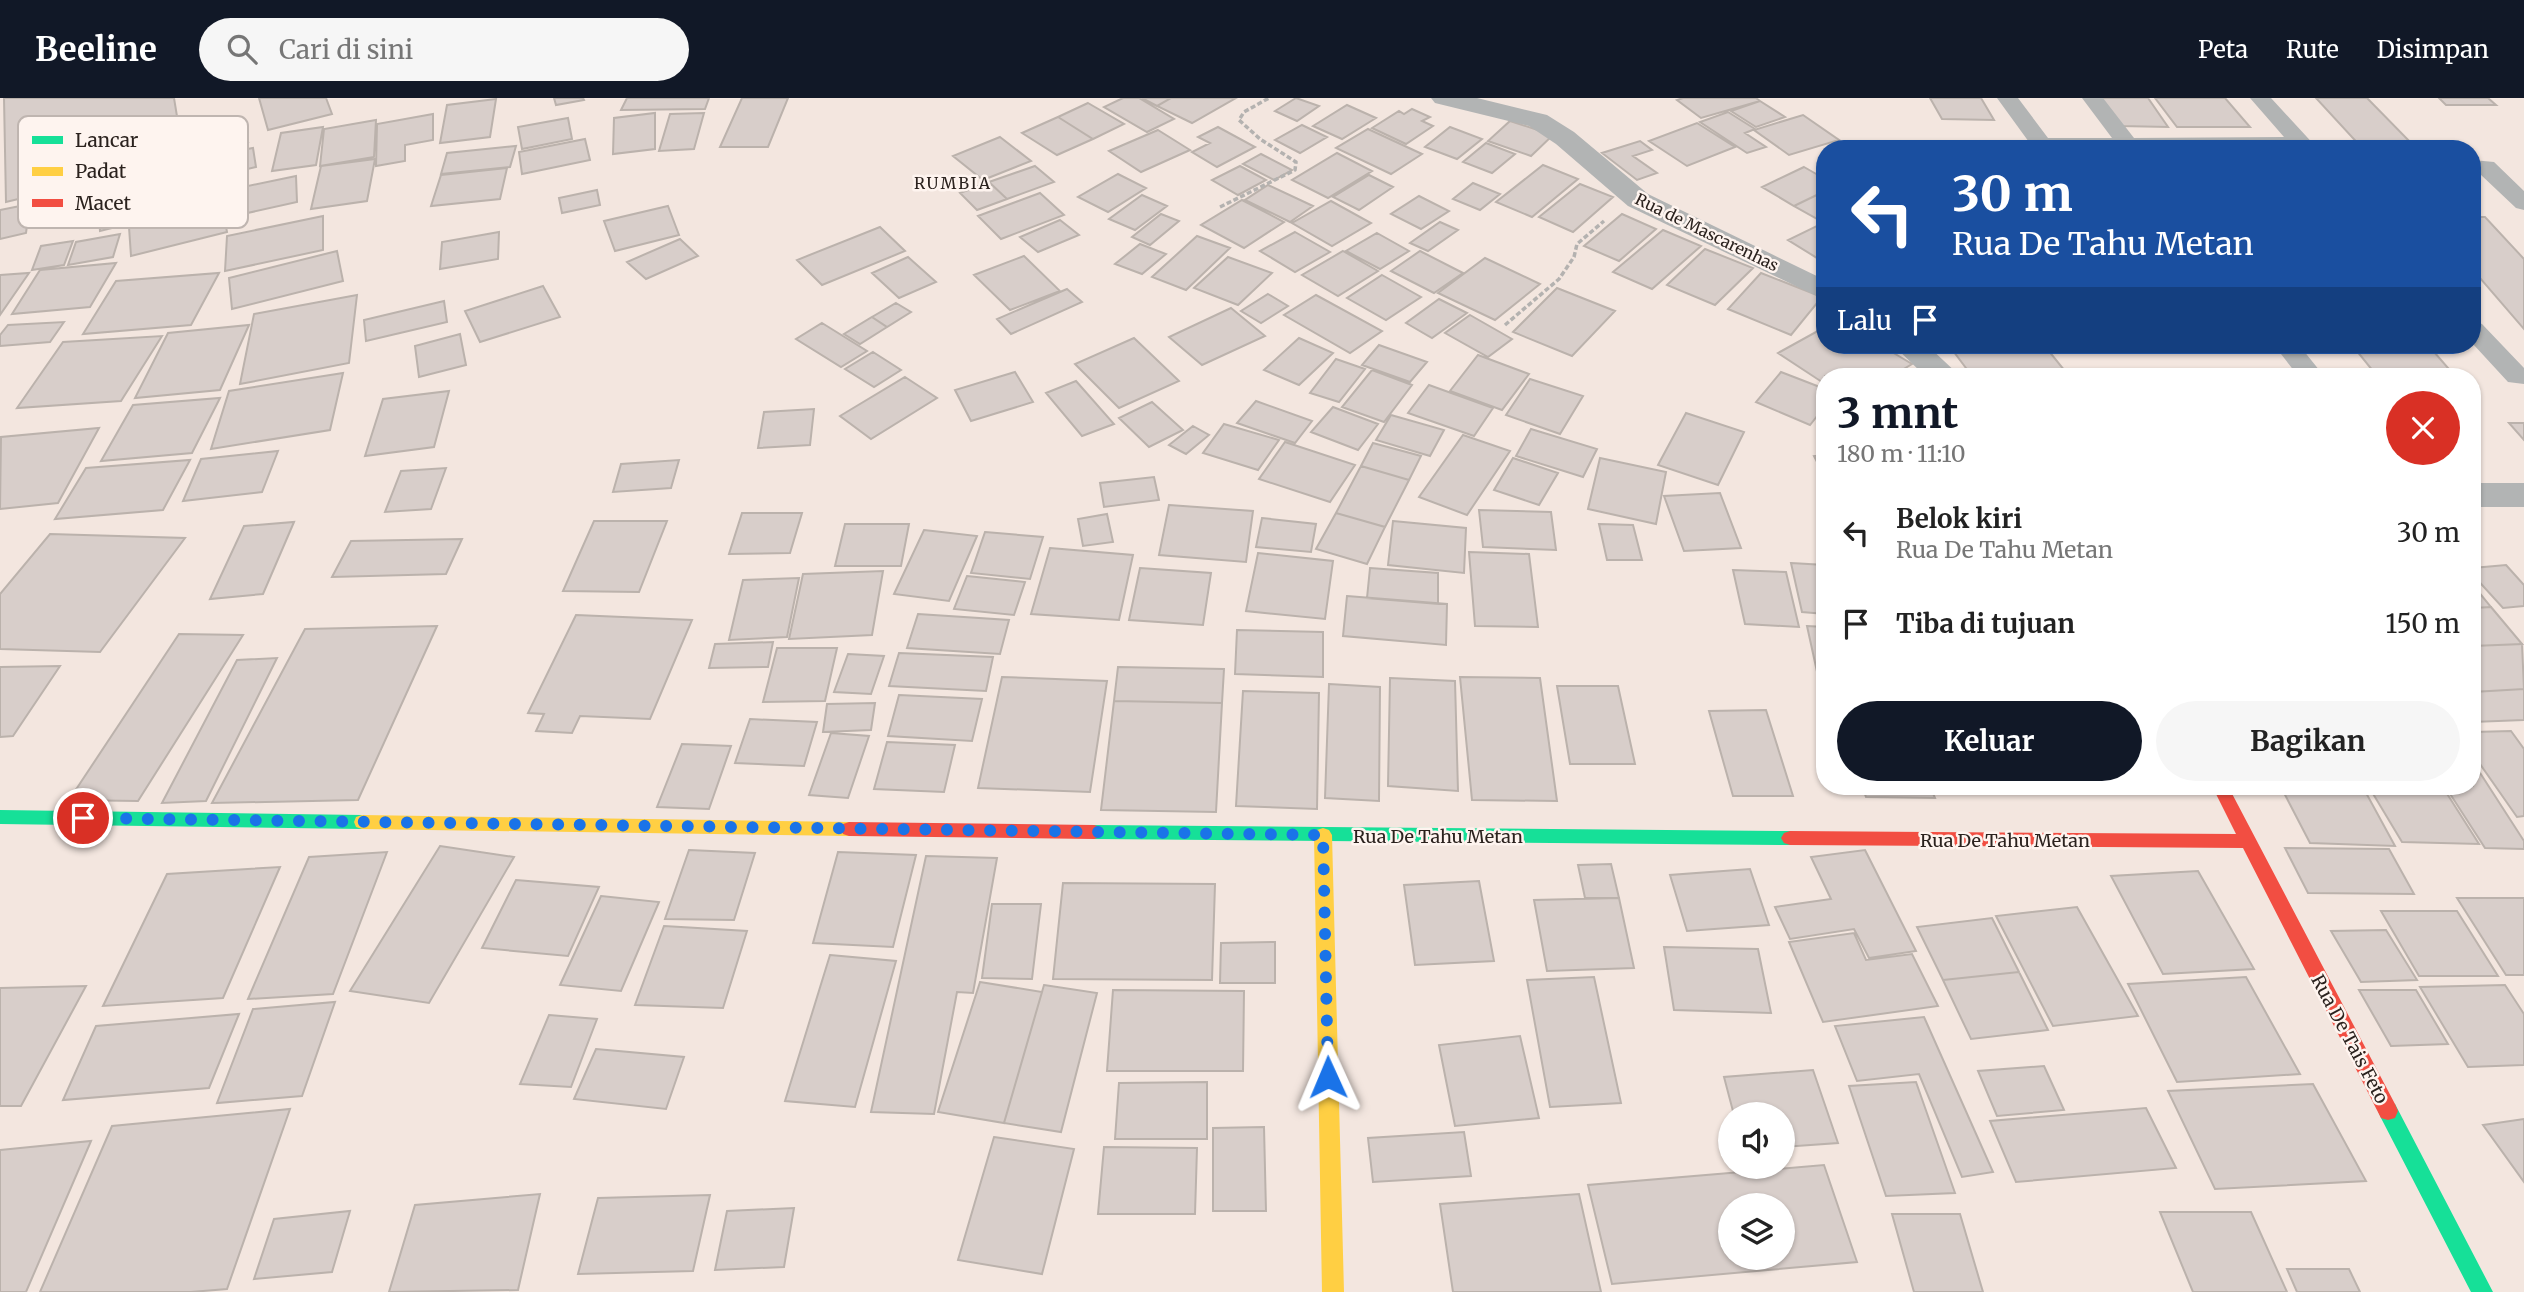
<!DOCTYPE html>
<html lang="id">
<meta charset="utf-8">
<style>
:root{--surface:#fff;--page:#f6f6f6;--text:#222;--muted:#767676;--accent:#111827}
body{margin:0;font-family:Merriweather,serif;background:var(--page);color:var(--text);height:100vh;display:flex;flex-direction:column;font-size:26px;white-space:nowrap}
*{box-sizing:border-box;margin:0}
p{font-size:23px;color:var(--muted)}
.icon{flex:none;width:38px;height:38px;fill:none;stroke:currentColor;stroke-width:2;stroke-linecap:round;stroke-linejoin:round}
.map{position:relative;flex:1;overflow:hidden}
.panel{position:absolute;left:1816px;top:270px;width:665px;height:427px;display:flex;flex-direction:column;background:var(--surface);border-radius:28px;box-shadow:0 2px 5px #0004}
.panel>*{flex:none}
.banner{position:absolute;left:1816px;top:42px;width:665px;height:214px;border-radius:28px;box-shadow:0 2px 5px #0004;background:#1a4fa0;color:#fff;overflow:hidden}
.controls{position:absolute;left:1718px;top:1004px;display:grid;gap:14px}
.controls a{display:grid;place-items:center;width:77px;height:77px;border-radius:50%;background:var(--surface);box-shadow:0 2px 5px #0004;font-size:35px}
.pin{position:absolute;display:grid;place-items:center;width:60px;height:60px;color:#fff;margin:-30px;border:4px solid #fff;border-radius:50%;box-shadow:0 2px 7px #0007}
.me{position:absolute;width:77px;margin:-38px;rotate:359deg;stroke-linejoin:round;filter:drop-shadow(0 0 5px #0008)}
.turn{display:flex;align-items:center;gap:24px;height:147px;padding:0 21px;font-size:32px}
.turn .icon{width:91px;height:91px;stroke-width:2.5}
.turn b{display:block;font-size:49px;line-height:60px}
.then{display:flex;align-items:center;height:66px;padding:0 21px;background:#0003;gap:14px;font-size:26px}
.round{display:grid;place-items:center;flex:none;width:74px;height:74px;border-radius:37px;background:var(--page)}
.head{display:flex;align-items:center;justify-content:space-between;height:119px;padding:0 21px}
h1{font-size:42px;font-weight:700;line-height:52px;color:var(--accent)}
.button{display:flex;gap:14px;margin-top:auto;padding:14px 21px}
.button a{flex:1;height:80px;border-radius:42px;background:var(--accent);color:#fff;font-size:28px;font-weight:700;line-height:80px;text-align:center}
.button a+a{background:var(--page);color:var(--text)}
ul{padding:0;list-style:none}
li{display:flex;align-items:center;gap:21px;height:91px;padding:0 21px}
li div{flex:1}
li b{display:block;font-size:26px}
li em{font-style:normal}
header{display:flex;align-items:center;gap:42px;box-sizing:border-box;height:98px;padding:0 35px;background:var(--accent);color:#fff}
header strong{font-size:33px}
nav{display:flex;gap:38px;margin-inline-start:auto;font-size:24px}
.search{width:490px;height:63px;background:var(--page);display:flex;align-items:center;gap:18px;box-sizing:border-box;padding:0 24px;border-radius:38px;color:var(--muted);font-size:26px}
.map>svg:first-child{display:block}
.building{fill:#d8ceca;stroke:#bbb2ac;stroke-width:2;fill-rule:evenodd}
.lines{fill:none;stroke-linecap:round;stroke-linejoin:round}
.path{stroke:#b4b2b0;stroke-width:3.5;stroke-dasharray:5 2.5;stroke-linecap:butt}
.lane{fill:#b2b4b4;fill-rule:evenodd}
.street{fill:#b2b4b4;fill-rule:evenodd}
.fast{fill:#16e098;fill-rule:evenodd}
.slow{fill:#ffcf43;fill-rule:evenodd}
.jam{fill:#f24e42;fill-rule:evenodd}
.route{stroke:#1a73e8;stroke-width:12;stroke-dasharray:0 21.6}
.labels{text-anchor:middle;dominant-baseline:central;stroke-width:5;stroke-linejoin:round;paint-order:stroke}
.far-neighbourhood-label{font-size:16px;letter-spacing:2px;fill:#2b221e;stroke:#fef4ef}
.far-street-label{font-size:16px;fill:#2b221e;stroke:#fef4ef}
.street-label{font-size:18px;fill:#2b221e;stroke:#fef4ef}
.key{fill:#fef4ef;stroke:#bfb5b0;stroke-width:2}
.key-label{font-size:19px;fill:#2b221e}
</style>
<header>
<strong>Beeline</strong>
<div class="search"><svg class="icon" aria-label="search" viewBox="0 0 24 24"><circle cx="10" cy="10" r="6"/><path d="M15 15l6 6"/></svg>Cari di sini</div>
<nav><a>Peta</a><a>Rute</a><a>Disimpan</a></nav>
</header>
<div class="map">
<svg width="2524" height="1194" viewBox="0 0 2524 1194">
<rect width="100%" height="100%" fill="#f3e6df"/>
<path class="building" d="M4,0H174L184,61L6,104Z
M259,0H326L332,16L268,32Z
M554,0H583L584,2L556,7Z
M627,0H709L705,11L621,12Z
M742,0H788L768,49H720Z
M1123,0H1139L1174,21L1147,34L1104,9Z
M1142,0H1171L1157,8Z
M1171,0H1236L1192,25L1157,8Z
M1296,0L1319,8L1297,23L1275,13Z
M1683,0H1756L1760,3L1701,20L1677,2Z
M1930,0H1981L1994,22L1942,21Z
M2101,0H2148L2168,29L2120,28Z
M2155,0H2225L2250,29H2177Z
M2316,0H2367L2417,51H2363Z
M2439,0H2488L2496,7H2446Z
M496,1L490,39L440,45L447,7Z
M1760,3L1785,19L1756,29L1731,13Z
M1088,5L1124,26L1093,41L1058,19Z
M1347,7L1376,20L1342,41L1313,28Z
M1412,11L1430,19L1422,23L1433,28L1406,46L1372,30L1399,13L1404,16Z
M1728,14L1755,31L1745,35L1766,49L1747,55L1700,24Z
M655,15V51L613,56L614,20Z
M704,15L694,51L659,53L670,16Z
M433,16V42L405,47V63L376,68L377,26Z
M1803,17L1839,42L1789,57L1754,32Z
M1058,19L1093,41L1057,57L1022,35Z
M568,20L572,41L522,51L518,29Z
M376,22L374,59L320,68L324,31Z
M1510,23L1553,37L1531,58L1488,43Z
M1697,25L1735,49L1687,68L1649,43Z
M1302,27L1327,39L1300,55L1275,42Z
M323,29L316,67L272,73L281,35Z
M1218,29L1255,49L1217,69L1192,54L1210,45L1198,39Z
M1450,29L1482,41L1457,61L1425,49Z
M1368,31L1422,56L1391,76L1336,50Z
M1158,32L1190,52L1141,74L1109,53Z
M1000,39L1031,63L983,82L953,58Z
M585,41L590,62L522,76L519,54Z
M1640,43L1652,52L1633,58L1657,75L1637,82L1602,55Z
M1486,45L1515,56L1492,75L1463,64Z
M247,46L242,52L253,50L256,69L205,81L203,56Z
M516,48L510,69L441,76L447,55Z
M1337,55L1372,73L1328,100L1292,82Z
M1261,56L1292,72L1274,82L1243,66Z
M375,61L367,103L311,111L321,68Z
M1543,67L1578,81L1532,119L1496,104Z
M1035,68L1054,84L1007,101L989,84Z
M1240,68L1266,82L1238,97L1212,82Z
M1804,69L1825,81V93L1794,108L1762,89Z
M507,70L500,101L431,108L441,77Z
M1118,76L1146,90L1108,114L1078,99Z
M1369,77L1393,89L1359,112L1333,99Z
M296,78L297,104L243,116V89Z
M989,84L1007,101L977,112L960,95Z
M192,85L196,109L100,133L98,108Z
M1473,85L1500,96L1480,112L1453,101Z
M1580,86L1613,99L1573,134L1539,119Z
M1268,87L1313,108L1290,124L1245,102Z
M597,92L600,107L562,115L559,100Z
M1825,93V121L1821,123L1794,108Z
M1040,95L1064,117L1001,141L978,118Z
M1142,97L1167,108L1135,132L1109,121Z
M1419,98L1449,113L1421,131L1391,116Z
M1242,102L1284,124L1244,150L1201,127Z
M1331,103L1371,125L1332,148L1292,125Z
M30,106L26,135L0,141V112Z
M222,106L227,134L131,158L129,129Z
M668,108L679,137L615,153L604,123Z
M1161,116L1179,123L1150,147L1132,139Z
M1622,116L1656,131L1619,163L1584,148Z
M323,118V152L225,173L227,138Z
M2473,119H2485L2524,161V231L2473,172Z
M1060,122L1079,137L1038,154L1020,139Z
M1440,124L1458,132L1428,153L1410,145Z
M1825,124V156L1817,160L1788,142Z
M880,129L905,153L822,187L797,162Z
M1663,132L1701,148L1652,191L1613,174Z
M499,134L498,161L440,171L442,144Z
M1295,134L1330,154L1295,174L1260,153Z
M1377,135L1409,153L1380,171L1346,153Z
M120,136L113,159L68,167L76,144Z
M1197,138L1230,150L1186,192L1152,179Z
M680,141L698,158L646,181L627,164Z
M73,143L64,167L32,172L41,148Z
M1140,146L1166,156L1142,176L1115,166Z
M1705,151L1753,170L1715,207L1667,187Z
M337,153L343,183L232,211L229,180Z
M1343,153L1378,173L1338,198L1302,177Z
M1420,153L1463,175L1434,195L1391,173Z
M1024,158L1060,193L1010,212L974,177Z
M908,159L936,184L899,200L872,175Z
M1228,159L1272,175L1238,207L1194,190Z
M1485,160L1540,186L1495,222L1438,195Z
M116,165L90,209L12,216L40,172Z
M29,175L0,217V177Z
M219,175L191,227L83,236L116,183Z
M1761,175L1822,199L1791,237L1728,211Z
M1382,177L1421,199L1386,222L1347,200Z
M543,188L560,219L480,244L465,213Z
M1557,190L1615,213L1572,258L1513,234Z
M1067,191L1082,204L1011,236L997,221Z
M1268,196L1288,208L1261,225L1241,213Z
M357,197L349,265L240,286L254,216Z
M1316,197L1382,233L1350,255L1284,217Z
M1439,201L1467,215L1432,240L1406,225Z
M444,203L447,224L366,243L364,222Z
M896,205L911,214L887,229L872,219Z
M1231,210L1265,238L1202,267L1169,239Z
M1470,217L1512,241L1488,259L1445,235Z
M872,219L887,229L860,246L844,236Z
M64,224L50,244L0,248V237L8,227Z
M822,225L867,253L841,269L796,241Z
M249,227L220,292L135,300L168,235Z
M1825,229V247H1880L1912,266L1892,278H1825V286L1778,255Z
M460,236L466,267L419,279L415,248Z
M162,238L121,303L17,310L63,244Z
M1134,240L1179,283L1119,310L1075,266Z
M1299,240L1333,255L1299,287L1264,272Z
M1379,247L1427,264L1410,284L1362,267Z
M2024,247H2044L2069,278H1972L1954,254Z
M2352,247H2428L2455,278H2377Z
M873,254L901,272L874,289L845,271Z
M1478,257L1529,276L1502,312L1450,293Z
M1336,261L1365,271L1339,304L1310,295Z
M1372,272L1412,287L1384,324L1342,309Z
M1015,274L1033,304L971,323L955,292Z
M1781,274L1825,291V308L1810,327L1756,304Z
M343,275L330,332L211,351L229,293Z
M905,279L937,300L871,341L840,318Z
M1530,281L1583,298L1560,336L1506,317Z
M1076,283L1114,326L1082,338L1046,295Z
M1429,287L1493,310L1474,338L1408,315Z
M449,293L434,349L365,358L383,301Z
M220,300L192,355L101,363L133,307Z
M1256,303L1312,323L1295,345L1237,325Z
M1152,304L1183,332L1149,349L1119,320Z
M1333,309L1378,326L1358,352L1311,334Z
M814,311L810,347L758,350L764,314Z
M1686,315L1744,334L1718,387L1658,367Z
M1391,317L1444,332L1430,358L1376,342Z
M2509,325H2524V342Z
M1224,326L1279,342L1258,372L1203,355Z
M1193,328L1209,337L1186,356L1169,347Z
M99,330L58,405L0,411L1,339Z
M1531,331L1597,351L1583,379L1516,358Z
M1463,337L1510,353L1467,417L1419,399Z
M1285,344L1355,367L1330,404L1259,381Z
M1373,345L1421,358L1409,382L1361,368Z
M278,353L262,394L183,403L201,361Z
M1825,357V379L1814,358Z
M1513,360L1558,375L1539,407L1494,392Z
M1600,360L1666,374L1656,426L1588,411Z
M190,362L163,412L55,421L86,370Z
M679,362L671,390L613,394L621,366Z
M1361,368L1409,382L1385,429L1336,415Z
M446,370L431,411L385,414L401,373Z
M1154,379L1159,402L1104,409L1100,385Z
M1720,395L1741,450L1684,453L1664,398Z
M1169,407L1253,413L1246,464L1159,457Z
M1479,412L1551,414L1556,452L1483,449Z
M742,415H802L790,455L729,456Z
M1336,415L1385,429L1367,466L1316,451Z
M1107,416L1113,444L1083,448L1078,421Z
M1262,420L1316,426L1311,454L1256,449Z
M594,423H667L639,494L563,493Z
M1393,423L1466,430L1464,475L1388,467Z
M294,424L263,496L210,501L244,428Z
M845,426H909L901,468H835Z
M1599,426L1633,427L1642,462H1607Z
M924,432L977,438L949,503L894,496Z
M985,434L1043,439L1030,481L971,475Z
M50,436L185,440L100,554L0,551V496Z
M462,441L446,476L332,479L351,443Z
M1050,450L1133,457L1119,522L1031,516Z
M1469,454L1529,456L1538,529L1475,528Z
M1258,455L1333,463L1325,521L1246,513Z
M1791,465L1825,467V516L1802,514Z
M2506,467L2524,487V508L2503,510L2473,477V470Z
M1140,470L1211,475L1203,527L1129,522Z
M1370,470L1438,475V506L1367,500Z
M1733,472L1786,474L1799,529L1745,526Z
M883,473L872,537L789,541L803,476Z
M967,478L1025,484L1014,517L954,511Z
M799,480L787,539L729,542L743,482Z
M2473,487L2491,509L2473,510Z
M1347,498L1447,506L1446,547L1343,538Z
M2491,509L2522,546L2473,548V510Z
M918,516L1009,522L1000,556L907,550Z
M576,517L692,522L650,621L580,618L572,635L536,633L544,616L528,615Z
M437,528L358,702L212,705L305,531Z
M1807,528L1825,529V602L1823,601Z
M1237,532L1323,534V579L1235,576Z
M179,536L243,537L138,703L69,702Z
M773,544L768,569L709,570L715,546Z
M2522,546L2524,591L2473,594V548Z
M777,550H837L825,603L763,604Z
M899,555L993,559L986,593L889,588Z
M848,556L884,558L871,596L834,594Z
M277,560L206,703L162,705L237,562Z
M60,568L13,638L0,639V569Z
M1118,569L1224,571L1222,605L1114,603Z
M1002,579L1107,583L1090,694L978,690Z
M1460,579L1540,580L1557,703L1472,702Z
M1390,580L1455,583L1458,693L1388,688Z
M1329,586L1380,589L1379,703L1325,700Z
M1557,588H1618L1635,666H1570Z
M2524,591V622L2473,624V594Z
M1243,593L1319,595L1317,711L1236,708Z
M899,597L982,601L972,643L888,638Z
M1114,603L1222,605L1216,714L1101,712Z
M875,605L871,632L823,634L827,606Z
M1766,612L1793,698H1733L1709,613Z
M750,621L817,624L804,668L735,665Z
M2511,633L2524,651V718L2517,719L2473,656V634Z
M831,635L869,638L848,700L809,697Z
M887,644L955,647L944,694L874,691Z
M682,646L731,648L709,711L657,709Z
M2473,664L2524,743V751L2485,750L2445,688H2473Z
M1862,688H1930L1935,700L1866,699Z
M2369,689L2444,691L2479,746L2402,744Z
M2282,691L2365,693L2395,748L2310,745Z
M440,748L514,759L429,905L350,893Z
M2285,750L2389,751L2414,796L2308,795Z
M689,752L755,755L734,822L665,821Z
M1865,752L1916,853L1869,860L1854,831L1790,841L1775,809L1831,801L1811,759Z
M387,754L333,896L248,901L309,759Z
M838,754L916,757L893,849L813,845Z
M926,758L997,760L973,895L957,894L934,1016L871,1014Z
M1611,766L1619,800H1585L1578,767Z
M280,769L223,900L103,908L167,776Z
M1750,771L1769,827L1687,833L1670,777Z
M2198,773L2254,871L2163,876L2111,778Z
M516,782L599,789L568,858L482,850Z
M1479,783L1494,863L1415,867L1404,787Z
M1063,785L1215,786L1212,882L1053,881Z
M601,798L659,804L621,893L560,887Z
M1619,800L1634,870L1547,873L1534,802Z
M2457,800H2524V877H2506Z
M992,806H1041L1032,881L982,880Z
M2077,809L2138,918L2053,928L1996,818Z
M2381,813H2457L2498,878H2419Z
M1992,820L2019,874L1943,882L1917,829Z
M664,828L747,833L723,910L635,907Z
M2386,832L2417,882L2361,884L2331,833Z
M1854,835L1866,862L1912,856L1938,908L1823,924L1789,844Z
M1275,844V885H1220L1221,845Z
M1664,849L1758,851L1771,915L1674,912Z
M830,857L896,863L855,1009L785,1003Z
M2019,874L2048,932L1971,941L1943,882Z
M1594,879L1621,1005L1550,1009L1527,882Z
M2246,879L2300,976L2177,984L2128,886Z
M980,884L1042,894L1004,1025L938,1014Z
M1044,887L1097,895L1061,1034L1004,1025Z
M2505,887L2524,916V967L2468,969L2420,889Z
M86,888L21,1008H0V890Z
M1113,892L1244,893L1243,973H1107Z
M2359,892H2416L2448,946L2391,948Z
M335,904L302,998L217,1005L253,911Z
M239,916L209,990L63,1002L96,928Z
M549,917L597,921L571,989L520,986Z
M1924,919L1993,1074L1962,1079L1919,976L1857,983L1835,928Z
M1520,938L1539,1020L1455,1028L1439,947Z
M596,951L684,959L666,1011L574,1001Z
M2044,968L2064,1012L1997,1018L1978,973Z
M1813,972L1838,1045L1783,1049V1017H1734L1724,979Z
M1207,984V1041H1115L1119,985Z
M1916,984L1955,1095L1886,1098L1849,988Z
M2313,986L2366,1083L2215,1091L2168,993Z
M2146,1010L2176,1070L2016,1084L1990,1023Z
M290,1011L227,1191L191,1194H40L112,1028Z
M2524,1021V1084L2483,1027Z
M1264,1029L1266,1113H1213V1030Z
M1464,1034L1471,1078L1373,1084L1368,1040Z
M994,1039L1074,1051L1042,1176L958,1162Z
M91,1043L26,1194H0V1052Z
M1104,1049L1197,1050L1195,1116H1098Z
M1824,1067L1857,1164L1612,1186L1588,1087ZM1731,1108H1783V1160H1731Z
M540,1096L518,1192L389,1194L415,1107Z
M1579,1096L1601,1194H1453L1440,1106Z
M710,1097L693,1173L578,1176L598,1100Z
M794,1110L784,1169L715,1172L727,1113Z
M350,1113L332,1174L254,1181L274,1121Z
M2160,1114H2251L2287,1194H2193Z
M1892,1116H1960L1983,1194H1914Z
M2287,1171H2349L2360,1194H2297Z"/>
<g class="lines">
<path class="path" d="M1220,109L1295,72L1296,64L1260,41L1239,22L1244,14L1269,0
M1505,227L1559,181L1574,159L1577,146L1604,123"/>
<path class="lane" d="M1997,0H2018L2048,40H2112L2082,0H2103L2134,40L2284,39L2250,0H2271L2318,51H2034Z
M2473,62L2494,64L2524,93V112L2516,110L2480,76H2473Z
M2473,223L2482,226L2524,270V286L2508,284L2473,246Z
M2274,247H2299L2324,278H2298Z"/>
<path class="street" d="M1431,0H1477L1547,17L1574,34L1648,96L1825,182V202L1628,108L1556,46L1529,28L1435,5Z
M1893,247H1927L1960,278H1925Z
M2473,385H2524V409H2473Z"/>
<path class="fast" d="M0,712L362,717L368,719L370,724L368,729L362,731L0,726Z
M1094,727L1790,733L1796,735L1799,740L1796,745L1790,747L1094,741L1088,739L1086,734L1088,729Z
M2388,1004L2395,1006L2493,1194H2471L2381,1020L2378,1013L2381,1006Z"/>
<path class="slow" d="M362,717L849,724L855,726L857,731L855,736L849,738L362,731L356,729L354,724L356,719Z
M1323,730L1329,732L1332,737L1344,1194H1322L1314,737L1317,732Z"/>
<path class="jam" d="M2212,688H2228L2395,1006L2398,1013L2395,1020L2388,1022L2381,1020L2243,750L1790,747L1784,745L1781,740L1784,735L1790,733L2236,736Z
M849,724L1094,727L1100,729L1102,734L1100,739L1094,741L849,738L843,736L841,731L843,726Z"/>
</g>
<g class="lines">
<path class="route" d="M83,720L1323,737L1328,979"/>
</g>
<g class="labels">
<g class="far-neighbourhood-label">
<text x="953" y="85">RUMBIA</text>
</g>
<g class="far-street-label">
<text transform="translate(1707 134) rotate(26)">Rua de Mascarenhas</text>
</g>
<g class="street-label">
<text x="1438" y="738">Rua De Tahu Metan</text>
<text x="2005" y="742">Rua De Tahu Metan</text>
<text transform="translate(2350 941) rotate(62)">Rua De Tais Feto</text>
</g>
</g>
<rect x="18" y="18" width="230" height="112" rx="10" class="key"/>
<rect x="32" y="38" width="31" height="8" fill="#16e098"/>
<rect x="32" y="69" width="31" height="9" fill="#ffcf43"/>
<rect x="32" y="101" width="31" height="8" fill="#f24e42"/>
<g class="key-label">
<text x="75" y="49">Lancar</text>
<text x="75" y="80">Padat</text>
<text x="75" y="112">Macet</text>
</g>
</svg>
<div class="controls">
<a><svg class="icon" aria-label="sound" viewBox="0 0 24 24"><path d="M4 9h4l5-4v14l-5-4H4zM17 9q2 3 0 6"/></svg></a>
<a><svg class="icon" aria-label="layers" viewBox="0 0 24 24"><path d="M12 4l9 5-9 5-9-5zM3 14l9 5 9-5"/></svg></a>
</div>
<div class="pin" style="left:83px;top:720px;background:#d93025"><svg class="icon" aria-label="arrive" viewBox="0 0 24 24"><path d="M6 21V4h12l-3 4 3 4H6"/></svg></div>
<svg class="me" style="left:1328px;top:979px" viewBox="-20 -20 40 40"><path d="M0-17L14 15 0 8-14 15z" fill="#1a73e8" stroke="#fff" stroke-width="4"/></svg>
<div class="banner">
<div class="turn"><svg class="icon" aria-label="left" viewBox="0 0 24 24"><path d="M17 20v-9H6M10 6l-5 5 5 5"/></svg><div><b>30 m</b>Rua De Tahu Metan</div></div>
<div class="then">Lalu<svg class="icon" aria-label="arrive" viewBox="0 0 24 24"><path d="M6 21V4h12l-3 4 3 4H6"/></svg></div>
</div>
<section class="panel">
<div class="head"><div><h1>3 mnt</h1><p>180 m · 11:10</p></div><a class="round" style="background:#d93025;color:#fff"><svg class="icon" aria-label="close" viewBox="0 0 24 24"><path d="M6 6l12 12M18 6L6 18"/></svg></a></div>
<ul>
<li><svg class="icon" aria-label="left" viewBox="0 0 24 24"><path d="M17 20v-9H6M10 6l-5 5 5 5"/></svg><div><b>Belok kiri</b><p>Rua De Tahu Metan</p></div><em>30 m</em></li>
<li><svg class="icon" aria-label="arrive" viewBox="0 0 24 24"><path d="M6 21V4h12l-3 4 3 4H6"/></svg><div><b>Tiba di tujuan</b></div><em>150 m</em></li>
</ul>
<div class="button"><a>Keluar</a><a>Bagikan</a></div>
</section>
</div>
